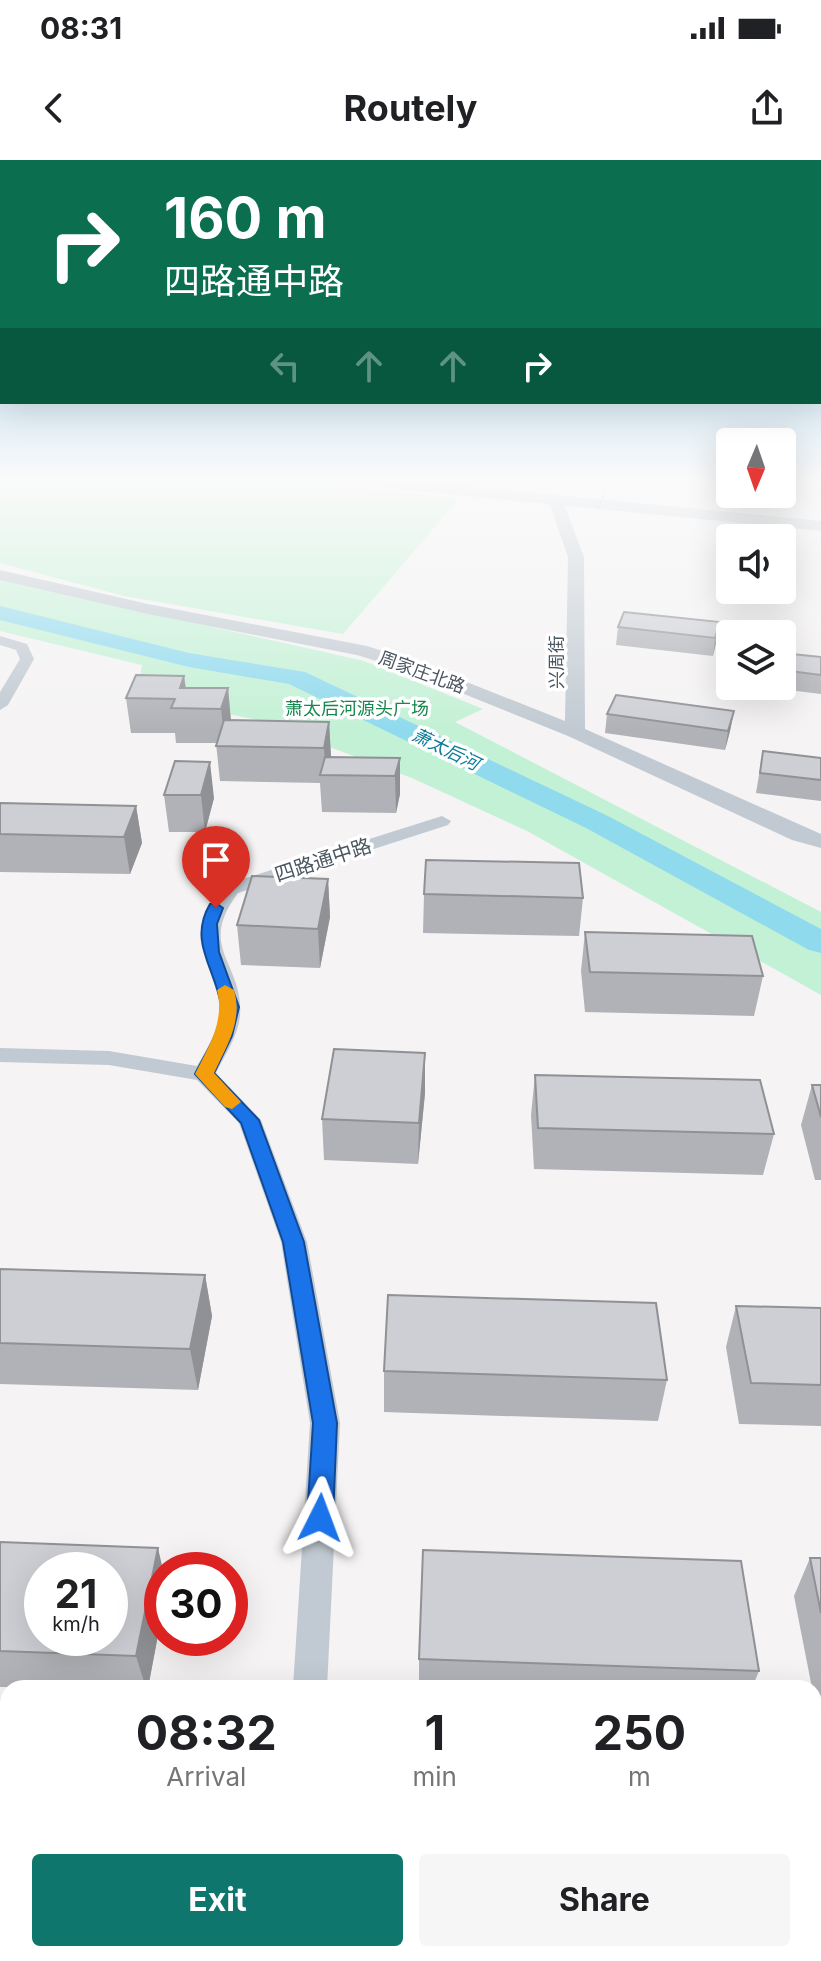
<!DOCTYPE html>
<meta charset="utf-8">
<style>
:root{--surface:#fff;--page:#f6f6f6;--text:#202124;--muted:#757577;--accent:#0f766e}
body{margin:0;font-family:Inter,"Noto Sans SC",sans-serif;background:var(--page);color:var(--text);height:100vh;display:flex;flex-direction:column;font-size:30px;white-space:nowrap}
*{box-sizing:border-box;margin:0}
p{font-size:26px;color:var(--muted)}
.icon{flex:none;width:44px;height:44px;fill:none;stroke:currentColor;stroke-width:2;stroke-linecap:round;stroke-linejoin:round}
.map{position:relative;flex:1;overflow:hidden}
.panel{position:absolute;left:0px;top:1520px;width:822px;height:282px;display:flex;flex-direction:column;background:var(--surface);border-radius:24px 24px 0 0;box-shadow:0 8px 32px #0002}
.panel>*{flex:none}
.top-card{position:absolute;left:0px;top:0px;width:822px;height:244px;box-shadow:0 8px 32px #0002;background:#0b6e4f;color:#fff;overflow:hidden}
.needle{width:52px;rotate:182deg}
.tools{position:absolute;left:716px;top:268px;display:grid;gap:16px}
.tools a{display:grid;place-items:center;width:80px;height:80px;border-radius:8px;background:var(--surface);box-shadow:0 8px 32px #0002;font-size:40px}
.speed{position:absolute;left:24px;top:1392px;display:flex;gap:16px;font-size:40px;font-weight:700;text-align:center}
.speed>*{display:grid;place-content:center;width:104px;height:104px;border-radius:50%;background:var(--surface);box-shadow:0 8px 32px #0002;line-height:1}
.speed small{font-size:20px;font-weight:400}
.speed .limit{border:12px solid #d22;background:#fff;color:#111}
.pin{position:absolute;display:grid;place-items:center;width:68px;height:68px;color:#fff;margin:-82px -34px;border-radius:50% 50% 50% 0;rotate:-45deg;box-shadow:0 0 8px #0007}
.pin .icon{rotate:45deg}
.me{position:absolute;width:88px;margin:-44px;rotate:3deg;stroke-linejoin:round;filter:drop-shadow(0 0 6px #0008)}
.turn{display:flex;align-items:center;gap:28px;height:168px;padding:0 32px;font-size:36px}
.turn .icon{width:104px;height:104px;stroke-width:2.5}
.turn b{display:block;font-size:56px;line-height:68px}
.lanes{display:flex;align-items:center;height:76px;padding:0 32px;background:#0003;justify-content:center;gap:40px;direction:ltr}
.lanes .off{opacity:.35}
.eta{display:flex;justify-content:space-evenly;align-items:center;height:136px;text-align:center}
.eta b{font-size:48px;font-weight:700;line-height:56px}
.button{display:flex;gap:16px;margin-top:auto;padding:16px 32px}
.button a{flex:1;height:92px;border-radius:8px;background:var(--accent);color:#fff;font-size:32px;font-weight:700;line-height:92px;text-align:center}
.button a+a{background:var(--page);color:var(--text)}
.status{display:flex;justify-content:space-between;align-items:center;height:56px;padding:0 40px;background:var(--surface);direction:ltr}
.status svg{height:22px;fill:currentColor}
header{display:flex;justify-content:space-between;align-items:center;height:104px;padding:0 32px;background:var(--surface);font-size:36px;font-weight:700}
.map>svg:first-child{display:block}
.education{fill:#e6e4e5}
.green{fill:#c3f1d5}
.lines{fill:none;stroke-linecap:round;stroke-linejoin:round}
.river{fill:#90daee;fill-rule:evenodd}
.minor{fill:#c1cad2;fill-rule:evenodd}
.tertiary{fill:#c1cad2;fill-rule:evenodd}
.secondary{fill:#c1cbd6;fill-rule:evenodd}
.path-bridge{stroke:#7ad0a6;stroke-width:2;stroke-dasharray:3 2;stroke-linecap:butt}
.wall{fill:#b0b2b7}
.shaded-wall{fill:#909195}
.building{fill:#cdcfd5;stroke:#909195;stroke-width:2;fill-rule:evenodd}
.route{fill:#1a73e8;stroke:#114b97;stroke-width:2}
.slow{fill:#f59e0b}
.labels{text-anchor:middle;dominant-baseline:central;stroke-width:7;stroke-linejoin:round;paint-order:stroke}
.far-street-label{font-size:18px;fill:#4a5661;stroke:#fff}
.far-park-label{font-size:18px;fill:#17864f;stroke:#fff}
.far-water-label{font-size:18px;font-style:italic;fill:#0c7c9b;stroke:#fff}
.street-label{font-size:20px;fill:#4a5661;stroke:#fff}
</style>
<div class="status"><b>08:31</b><svg viewBox="0 0 49 12"><path d="M0 12V9h3v3zM5 12V6h3v6zM10 12V3h3v9zM15 12V0h3v12zM26 1h20v11H26zM47 4h2v5h-2z"/></svg></div>
<header><svg class="icon" aria-label="back" viewBox="0 0 24 24"><path d="M15 5l-7 7 7 7"/></svg>Routely<svg class="icon" aria-label="share" viewBox="0 0 24 24"><path d="M12 15V3M7 8l5-5 5 5M5 13v7h14v-7"/></svg></header>
<div class="map">
<svg width="821" height="1801" viewBox="0 0 821 1801">
<rect width="100%" height="100%" fill="#f5f3f3"/>
<path class="education" d="M0,1758H8V1794H176L180,1801H0Z"/>
<path class="green" d="M50,319H264L460,338L343,474L124,436L0,403V321Z
M0,419L364,501L483,549L455,562L821,752V835L527,671L412,618L258,560L137,536L142,505L0,471Z"/>
<g class="lines">
<path class="river" d="M0,446L189,493L305,512L608,656L821,769V793L809,790L586,668L289,524L189,507L0,460Z"/>
<path class="minor" d="M0,476L27,484L34,499L8,545L0,550V532L20,499L16,490L0,485Z
M442,656L451,661L448,665L238,733C196,789 244,802 240,856C238,876 225,895 216,913L261,960L307,1082L340,1263L327,1528H293L310,1263L281,1082L239,963L197,920L109,905L0,902V888L109,891L197,906C206,890 218,872 219,854C223,792 172,794 224,725Z
M256,1794H296V1801H256Z"/>
<path class="tertiary" d="M555,335L562,339L584,397L585,569L821,674V688L792,680L568,576L402,509L357,495L148,454L0,420V410L148,444L367,486L414,501L565,561L568,397L548,339Z
M0,1647H8V1693H0Z
M814,1688H821V1736H814Z"/>
<path class="secondary" d="M338,319H392L821,361V371L346,324Z"/>
<path class="path-bridge" d="M598,348L605,332"/>
</g>
<path class="wall" d="M720,462L713,496L616,485L618,467Z
M782,493L821,497V534L756,526H782Z
M184,516L186,528H228L231,560L329,562L331,597L400,598V634L396,653L322,652L320,623L220,621L216,583H176L175,573H131L126,538Z
M734,551L730,571L725,590L605,573L607,554Z
M763,591L821,598V641L756,633Z
M175,601L214,638L205,672H169L164,635Z
M0,643L136,646L142,683L130,714L0,712Z
M328,719L330,757L320,808L241,805L237,765Z
M424,734L583,738L579,776L423,773Z
M585,772L763,816L754,856L585,852L581,811Z
M535,915L774,974L763,1015L534,1009L531,955Z
M812,925H821V1020H815L801,965Z
M425,933L418,1004L324,1000L322,959Z
M0,1109L205,1115L212,1156L198,1230L0,1224Z
M736,1146L821,1148V1266L739,1264L726,1187Z
M384,1211L667,1220L658,1261L384,1252Z
M0,1382L162,1410V1454L148,1528L0,1527Z
M810,1398H821V1544L815,1543L814,1528H812L794,1436Z
M419,1499L759,1511L752,1528H419Z"/>
<path class="shaded-wall" d="M720,462L717,480L713,496L715,478Z
M184,516L188,548L180,528Z
M228,528L231,563L225,583L221,549Z
M734,551L730,571L725,590L728,571Z
M329,562L331,597L326,615L324,588Z
M400,598V634L396,653L395,616Z
M210,602L214,638L205,672L201,635Z
M136,646L142,683L130,714L124,677Z
M328,719L330,757L320,808L318,769Z
M425,893V933L418,1004L419,963Z
M205,1115L212,1156L198,1230L190,1189Z
M158,1388L163,1410L162,1454L148,1528H146L136,1496Z"/>
<path class="building" d="M624,452L720,462L715,478L618,467Z
M782,493L821,497V515L782,510Z
M136,515L184,516L180,528H228L221,549L171,548L175,539L126,538Z
M616,535L734,551L728,571L607,554Z
M224,560L329,562L324,588L216,586Z
M763,591L821,598V620L760,613Z
M325,597L400,598L395,616L320,615Z
M175,601L210,602L201,635H164Z
M0,643L136,646L124,677L0,674Z
M426,700L579,703L583,738L424,734Z
M252,716L328,719L318,769L237,765Z
M585,772L752,776L763,816L590,812Z
M334,889L425,893L419,963L322,959Z
M535,915L760,920L774,974L538,968Z
M812,925H821V957Z
M0,1109L205,1115L190,1189L0,1183Z
M388,1135L656,1143L667,1220L384,1211Z
M736,1146L821,1148V1225L751,1223Z
M0,1382L158,1388L136,1496L0,1491ZM42,1410H110V1478H42Z
M423,1390L741,1401L759,1511L419,1499Z
M810,1398H821V1453Z
M443,1794L653,1801H443Z"/>
<linearGradient id="sky" x2="0" y2="1"><stop stop-color="#85c3ea"/><stop offset="0.56" stop-color="#fafafa"/><stop offset="1" stop-color="#fafafa" stop-opacity="0"/></linearGradient>
<rect width="821" height="571" fill="url(#sky)"/>
<path class="route" d="M216,743L223,748L217,764L219,792L239,847L232,876L214,913L259,960L304,1082L337,1263L333,1358L329,1366L320,1369L311,1366L307,1358L313,1263L283,1082L241,963L195,914C205,894 224,867 221,845C215,808 188,781 210,744Z"/>
<path class="slow" d="M225,825L234,830C243,861 227,885 214,913L241,942L232,949L225,947L195,914C209,886 225,861 217,830Z"/>
<g class="labels">
<g class="far-street-label">
<text transform="translate(556 502) rotate(-90)">兴周街</text>
<text transform="translate(422 512) rotate(20)">周家庄北路</text>
</g>
<g class="far-park-label">
<text x="357" y="548">萧太后河源头广场</text>
</g>
<g class="far-water-label">
<text transform="translate(446 589) rotate(26)">萧太后河</text>
</g>
<g class="street-label">
<text transform="translate(323 700) rotate(-18)">四路通中路</text>
</g>
</g>
</svg>
<div class="tools">
<a><svg class="needle" viewBox="-14 -14 28 28"><path d="M0-13l5 13h-10z" fill="#e53935"/><path d="M0 13l5-13h-10z" fill="#757577"/></svg></a>
<a><svg class="icon" aria-label="sound" viewBox="0 0 24 24"><path d="M4 9h4l5-4v14l-5-4H4zM17 9q2 3 0 6"/></svg></a>
<a><svg class="icon" aria-label="layers" viewBox="0 0 24 24"><path d="M12 4l9 5-9 5-9-5zM3 14l9 5 9-5"/></svg></a>
</div>
<div class="speed"><div>21<small>km/h</small></div><div class="limit">30</div></div>
<div class="pin" style="left:216px;top:748px;background:#d93025"><svg class="icon" aria-label="arrive" viewBox="0 0 24 24"><path d="M6 21V4h12l-3 4 3 4H6"/></svg></div>
<svg class="me" style="left:320px;top:1358px" viewBox="-20 -20 40 40"><path d="M0-17L14 15 0 8-14 15z" fill="#1a73e8" stroke="#fff" stroke-width="4"/></svg>
<div class="top-card">
<div class="turn"><svg class="icon" aria-label="right" viewBox="0 0 24 24"><path d="M7 20v-9h11M14 6l5 5-5 5"/></svg><div><b>160 m</b>四路通中路</div></div>
<div class="lanes"><svg class="icon off" aria-label="left" viewBox="0 0 24 24"><path d="M17 20v-9H6M10 6l-5 5 5 5"/></svg><svg class="icon off" aria-label="ahead" viewBox="0 0 24 24"><path d="M12 20V5M6 11l6-6 6 6"/></svg><svg class="icon off" aria-label="ahead" viewBox="0 0 24 24"><path d="M12 20V5M6 11l6-6 6 6"/></svg><svg class="icon" aria-label="right" viewBox="0 0 24 24"><path d="M7 20v-9h11M14 6l5 5-5 5"/></svg></div>
</div>
<section class="panel">
<div class="eta">
<div><b>08:32</b><p>Arrival</p></div>
<div><b>1</b><p>min</p></div>
<div><b>250</b><p>m</p></div>
</div>
<div class="button"><a>Exit</a><a>Share</a></div>
</section>
</div>
